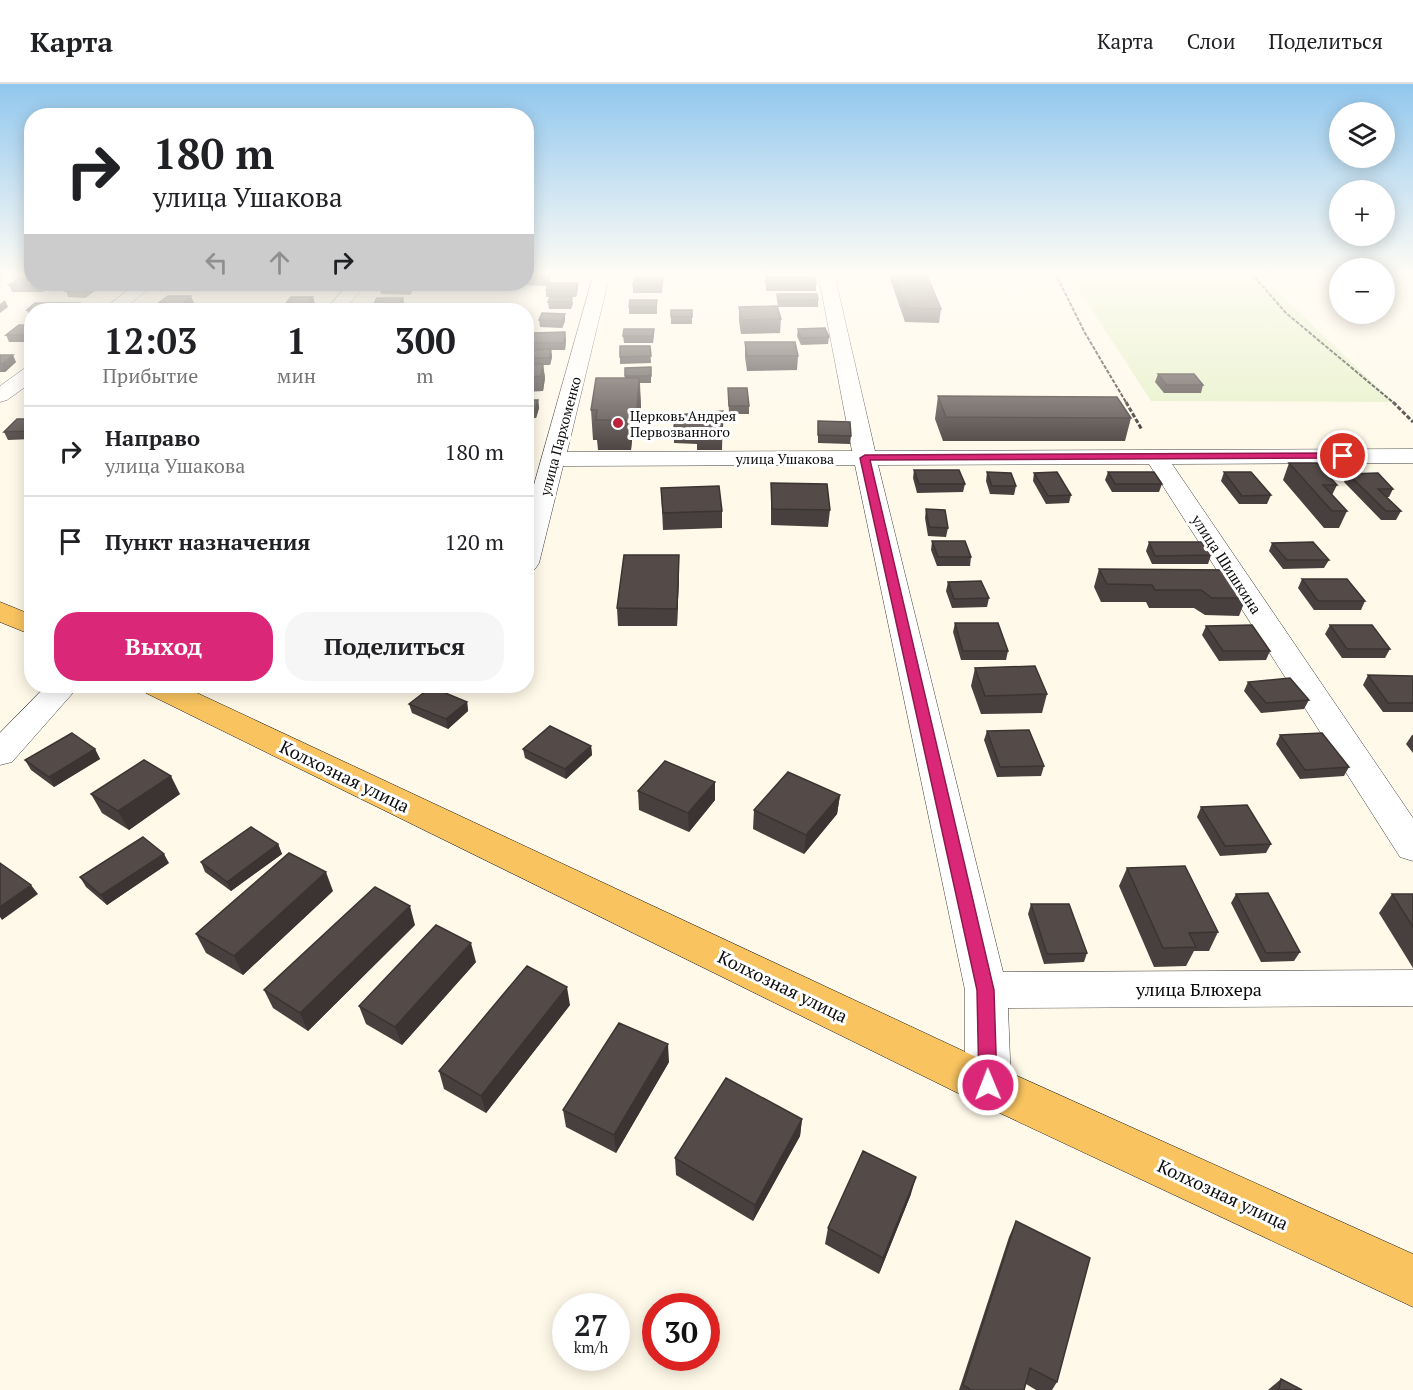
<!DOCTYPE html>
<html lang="ru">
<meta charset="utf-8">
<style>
:root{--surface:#fff;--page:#f6f6f6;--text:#202124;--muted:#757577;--line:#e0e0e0;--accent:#db2777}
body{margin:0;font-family:"PT Serif",serif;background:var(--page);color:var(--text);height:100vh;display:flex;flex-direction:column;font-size:22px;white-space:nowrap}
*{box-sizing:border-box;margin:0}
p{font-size:20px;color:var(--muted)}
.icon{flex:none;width:33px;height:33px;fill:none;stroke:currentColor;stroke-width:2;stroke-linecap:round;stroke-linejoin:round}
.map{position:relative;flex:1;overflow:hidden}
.sheet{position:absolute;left:24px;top:219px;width:510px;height:390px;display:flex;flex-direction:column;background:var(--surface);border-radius:24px;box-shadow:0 3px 15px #0003}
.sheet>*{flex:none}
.guide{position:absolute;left:24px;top:24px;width:510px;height:183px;border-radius:24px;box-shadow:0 3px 15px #0003;background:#fff;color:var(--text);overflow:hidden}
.tools{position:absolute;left:1329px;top:18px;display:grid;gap:12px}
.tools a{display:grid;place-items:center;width:66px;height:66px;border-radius:50%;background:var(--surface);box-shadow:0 3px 15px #0003;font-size:30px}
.speed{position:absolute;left:552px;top:1209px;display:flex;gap:12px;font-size:30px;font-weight:700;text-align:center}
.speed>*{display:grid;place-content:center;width:78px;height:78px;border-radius:50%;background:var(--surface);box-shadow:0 3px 15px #0003;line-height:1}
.speed small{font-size:15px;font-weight:400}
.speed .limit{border:9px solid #d22;background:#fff;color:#111}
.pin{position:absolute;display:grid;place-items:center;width:51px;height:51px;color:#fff;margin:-26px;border:3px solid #fff;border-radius:50%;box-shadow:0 2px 6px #0007}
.me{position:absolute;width:66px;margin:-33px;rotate:359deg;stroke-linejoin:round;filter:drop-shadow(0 0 4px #0008)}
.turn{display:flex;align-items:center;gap:21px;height:126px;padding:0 30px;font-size:27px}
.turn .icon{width:78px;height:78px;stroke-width:2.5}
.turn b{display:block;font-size:42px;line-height:51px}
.lanes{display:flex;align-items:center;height:57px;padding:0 30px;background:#0003;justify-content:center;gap:30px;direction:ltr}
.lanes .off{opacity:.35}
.eta{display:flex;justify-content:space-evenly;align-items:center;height:102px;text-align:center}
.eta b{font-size:36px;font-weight:800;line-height:42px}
.primary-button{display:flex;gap:12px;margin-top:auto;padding:12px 30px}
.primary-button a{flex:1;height:69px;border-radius:24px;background:var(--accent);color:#fff;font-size:24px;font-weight:800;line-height:69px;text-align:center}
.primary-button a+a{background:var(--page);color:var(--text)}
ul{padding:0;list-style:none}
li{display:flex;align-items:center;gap:18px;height:90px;padding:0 30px;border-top:2px solid var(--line)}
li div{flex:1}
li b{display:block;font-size:22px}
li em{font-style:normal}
header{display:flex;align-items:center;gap:36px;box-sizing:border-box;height:84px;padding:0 30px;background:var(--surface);border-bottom:2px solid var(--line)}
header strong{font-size:28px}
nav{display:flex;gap:33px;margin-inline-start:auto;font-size:21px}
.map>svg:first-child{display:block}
.pitch{fill:#e5f0c6}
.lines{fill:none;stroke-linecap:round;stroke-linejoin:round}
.minor-casing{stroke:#3e3e3e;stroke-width:1}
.major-casing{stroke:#1c1c1c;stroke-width:1}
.path-far1{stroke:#2d2d2d;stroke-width:2;stroke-dasharray:4 1.5;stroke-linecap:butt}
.path{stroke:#2d2d2d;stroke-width:3;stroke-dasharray:4.5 2;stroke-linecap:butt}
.minor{fill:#fff;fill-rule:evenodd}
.major{fill:#f9c460;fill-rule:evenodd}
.wall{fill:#48403e}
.shaded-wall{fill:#3b3432}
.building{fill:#544b48;stroke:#3b3432;stroke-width:1.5}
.route{fill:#db2777;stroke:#8e194d;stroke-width:1.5}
.poi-dot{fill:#bb243b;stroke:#fff;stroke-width:2}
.labels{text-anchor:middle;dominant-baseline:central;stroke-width:6;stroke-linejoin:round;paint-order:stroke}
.far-poi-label{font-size:14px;fill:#0b0b0b;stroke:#fff;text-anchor:start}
.far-street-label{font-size:14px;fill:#0b0b0b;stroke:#fff}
.street-label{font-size:15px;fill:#0b0b0b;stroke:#fff}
.near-street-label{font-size:18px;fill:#0b0b0b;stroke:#fff}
</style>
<header>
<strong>Карта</strong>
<nav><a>Карта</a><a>Слои</a><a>Поделиться</a></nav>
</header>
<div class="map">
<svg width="1413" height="1306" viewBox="0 0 1413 1306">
<rect width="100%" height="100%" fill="#fff9e9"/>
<path class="pitch" d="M1068,189H1258L1393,318L1151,317Z"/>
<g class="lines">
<g class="minor-casing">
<path id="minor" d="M2,189H22L0,203Z
M594,189H610L567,368L852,367L818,189H834L875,367L1413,365V379L1172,380L1413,734V777L1400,773L1149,380L878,381L1003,888L1413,886V922L1008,924L1011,1001L1004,1016L988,1022L972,1016L965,1001V906L855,381L563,382L539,479L535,485L526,487V429Z
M136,200H155L122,226H102Z
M348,200H366L344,226H326Z
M32,282V298L7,316L0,318V302L25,284Z
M46,602H79L12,678L0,681V649Z"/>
</g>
<g class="major-casing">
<path id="major" d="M0,518L32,531V551L0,538Z
M142,602H182L1004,986L1413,1170V1223L972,1016L146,609Z"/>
</g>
<path class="path-far1" d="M1055,189L1085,249L1127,320
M1251,189L1286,229L1395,320"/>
<path class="path" d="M1126,318L1142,346
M1393,318L1413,338"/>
<use href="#minor" class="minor"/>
<use href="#major" class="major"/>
</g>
<path class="wall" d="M526,189H552L549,199L578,205L576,213H572L573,220L571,225H549L548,218L550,213H546V206L547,202L518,201V200H526Z
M888,189H926L941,225L939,239L905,238Z
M766,193L816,200V207H766Z
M663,194L662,209H633V202Z
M180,200H219L212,207H182Z
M280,200H331L326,207H282Z
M383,200H413L414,204L410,211L381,210L380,204Z
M431,200H481L480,203L431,204Z
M9,201H53L42,208H12Z
M97,205L85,214L68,213L66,207Z
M777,210L818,216V223H778Z
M313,213L315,220L310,226H286L284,222Z
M403,214L404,220L402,226H374L373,222Z
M35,219L82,226H32V233H30L27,226Z
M194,219L185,226H159L157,220Z
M657,222V230H629V223Z
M739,223L781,235L780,249L741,250L739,237Z
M671,226H692V240H671Z
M539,236L565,237L562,244L540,243Z
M32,241V258H9L6,251Z
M798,245L829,253L828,260L801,261L797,252Z
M565,248L566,256L565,266H551L552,273L550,281H543L545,294L543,307L526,308V266H533L532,259Z
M623,252H654L653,259H624Z
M745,258L798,272L797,286L747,287L745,273Z
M620,262H650L651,279L620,280Z
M0,271L16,278L5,288H0Z
M651,283V299H640L641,323L638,355H632L631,366H598L597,356H593L591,326L625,294V284Z
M1158,290L1203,301L1201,309H1164L1155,298Z
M728,304L749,322V330H729Z
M938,312L1131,334L1125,357H943L935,335Z
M526,316H538L539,324L536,334H526Z
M723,327L722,366H697V360L674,359V343Z
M32,335V355L8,356L4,348Z
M526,335H533L534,343L531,353H526Z
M818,337L851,352L850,360L818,359Z
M1289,379L1337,401L1332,411L1347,427L1339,444H1324L1283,396Z
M914,386L965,400L963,408L917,409L913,394Z
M987,388L1016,402L1014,411L990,410L986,397Z
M1108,388L1162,400L1159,408H1112L1105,396Z
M1224,388L1271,411L1267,420H1239L1221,397Z
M1034,389L1071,411L1069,419L1046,420L1033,397Z
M1348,390L1393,405L1389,413H1386L1401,427L1396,436H1381L1344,398Z
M771,399L830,426L828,443L771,441Z
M661,404L722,427V444L663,446Z
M926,425L948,444L946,453L928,452L925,434Z
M932,457L971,473L970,482H937L931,466Z
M1149,458L1211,471L1208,480H1152L1146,467Z
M1272,459L1329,476L1324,484L1283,485L1269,467Z
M679,471V489L677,542H618L617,524Z
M1099,485L1246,514L1239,532L1205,531L1194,524H1149L1146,518H1101L1094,503Z
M1302,495L1365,517L1361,526H1314L1298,504Z
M948,498L989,514L987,523L952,524L946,507Z
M955,539L1008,567L1006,576H961L953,548Z
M1330,541L1390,565L1385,574H1342L1325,550Z
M1206,542L1270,567L1266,576L1219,577L1202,551Z
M975,584L1047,610L1042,629L981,630L971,602Z
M1368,591L1413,592V628H1383L1363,601Z
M1248,598L1309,616L1304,625L1261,629L1244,607Z
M467,618L468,627L448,645L412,629L409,620Z
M987,647L1044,682L1041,692L997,693L984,656Z
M1280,651L1349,683L1344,692L1300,695L1276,660Z
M1412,651H1413V669L1406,660Z
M591,662L592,671L566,695L525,674L523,665Z
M95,665L100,675L54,703L31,686L25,676Z
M638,707L715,716L689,748L639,726Z
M91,710H180L129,746L102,729Z
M840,711L837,730L804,770L753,745L754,726Z
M1201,723L1271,760L1266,769L1220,772L1197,733Z
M278,760L282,770L231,807L205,788L201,778Z
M169,779L107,821L86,803L80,793Z
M1127,784L1218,848L1209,867H1194L1186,882L1154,883L1119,802Z
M333,807L243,891L206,869L196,850Z
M1236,810L1300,868L1294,877L1261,878L1231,819Z
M1392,810H1413V884L1379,829Z
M1031,820L1087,869L1084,878L1044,880L1028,830Z
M415,841L308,947L273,924L264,906Z
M476,878L402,961L366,940L359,922Z
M570,921L486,1029L444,1005L439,987Z
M669,978L616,1069L566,1043L563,1026Z
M802,1035L800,1052L753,1137L676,1091L675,1074Z
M911,1110L879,1190L825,1160L828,1144Z
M1016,1137L1057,1298L1052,1306H1036L1026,1300L1024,1306H959L1009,1153Z
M1281,1295L1302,1306H1268Z"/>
<path class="shaded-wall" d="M549,189H552L548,202L547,195Z
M578,199V205L576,213V206Z
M42,200H52L53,201L42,208L39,202Z
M93,200H95L97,205L85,214L83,207Z
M209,200H219L212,207Z
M324,200H331L326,207Z
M412,200H413L414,204L410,211L409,204Z
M191,212L194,219L185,226H183L181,221Z
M313,213L315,220L310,226H309L307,221Z
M403,214L404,220L402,226H400L399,221Z
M5,216L8,223L0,229V220Z
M79,219L82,226H72L71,225Z
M565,230V237L562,244V237Z
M565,248L566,256L565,266L564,259Z
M551,265L552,273L550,281L549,274Z
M13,271L16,278L5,288L2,280Z
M543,280L545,294L543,307L541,292Z
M639,294L641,323L638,355L637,326Z
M538,316L539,324L536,334L535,326Z
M630,326L632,355L631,366L629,336Z
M533,335L534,343L531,353V345Z
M679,471V489L677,542V525Z
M467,618L468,627L448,645L446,635Z
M591,662L592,671L566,695L565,685Z
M95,665L100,675L54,703L49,693Z
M171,692L180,710L129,746L118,727Z
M715,698V716L689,748L688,729Z
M840,711L837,730L804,770L806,751Z
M278,760L282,770L231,807L227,798Z
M164,770L169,779L107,821L101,811Z
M326,788L333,807L243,891L234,872Z
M31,801L38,810L2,836L0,833V823Z
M410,822L415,841L308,947L300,929Z
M471,859L476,878L402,961L395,943Z
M567,903L570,921L486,1029L481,1012Z
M668,960L669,978L616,1069L614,1051Z
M802,1035L800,1052L753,1137L755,1121Z
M916,1093L911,1110L879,1190L883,1174Z"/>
<path class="building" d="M526,189H549L547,195H526Z
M894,189H926L941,225L906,224Z
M766,193H815L816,200H766Z
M20,194H32V200H42L39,202L9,201Z
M634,194H663L662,202H633Z
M549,199H578L576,206H546Z
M76,200H93L83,207H66Z
M383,200H412L409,204H380Z
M777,210H817L818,216L778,217Z
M168,212H191L181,221L157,220Z
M291,213H313L307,221L284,222Z
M550,213H572L571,218H548Z
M377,214H403L399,221L373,222Z
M630,216H657L656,223H629Z
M35,219H79L71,225L27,226Z
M777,222L781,235L742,236L739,223Z
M671,226H692V233H671Z
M542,229L565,230L562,237L539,236Z
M19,241H32V251H6Z
M825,244L829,253L801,254L798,245Z
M624,245H654L653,252H623Z
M565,248L564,259H532L534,249Z
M745,258H795L798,272H747Z
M620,262H650L651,272L620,273Z
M551,265L549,274H526V266Z
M0,271H13L2,280H0Z
M526,280H543L541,292L526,293Z
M651,283V292H625V284Z
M1158,290H1194L1203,301H1166Z
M596,294H639L637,326H630L629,336H596L597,326H591Z
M728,304H747L749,322H729Z
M938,312L1117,313L1131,334L946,333Z
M526,316H538L535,326H526Z
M723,327L722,350H697V344L674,343L676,331Z
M17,335H32V347L4,348Z
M526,335H533L531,345H526Z
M818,337L850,338L851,352L818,351Z
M1289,379H1317L1337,401H1323L1347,427H1332Z
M914,386H959L965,400H919Z
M987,388L1011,389L1016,402H992Z
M1057,388L1071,411L1048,412L1034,389Z
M1108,388H1154L1162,400H1115Z
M1224,388H1251L1271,411L1242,412Z
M1378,389L1393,405H1378L1401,427H1386L1348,390Z
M771,399L827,400L830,426L772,425Z
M719,402L722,427L663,429L661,404Z
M926,425L945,426L948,444L929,443Z
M932,457H965L971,473H938Z
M1149,458H1202L1211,471L1155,472Z
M1313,458L1329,476H1287L1272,459Z
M624,471H679L677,525L617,524Z
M1099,485L1229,486L1246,514H1212L1201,506H1155L1152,501L1107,500Z
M1302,495H1347L1365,517H1318Z
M981,497L989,514L954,515L948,498Z
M955,539H998L1008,567H963Z
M1252,541L1270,567H1223L1206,542Z
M1330,541H1372L1390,565H1347Z
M1035,582L1047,610L985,612L975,584Z
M1368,591L1413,592V619H1388Z
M1290,594L1309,616L1266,619L1248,598Z
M431,603L467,618L446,635L409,620Z
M550,642L591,662L565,685L523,665Z
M1029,646L1044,682L1000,683L987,647Z
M72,649L95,665L49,693L25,676Z
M1322,649L1349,683L1305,686L1280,651Z
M144,676L171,692L118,727L91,710Z
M665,677L715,698L688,729L638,707Z
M788,688L840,711L806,751L754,726Z
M1247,721L1271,760L1225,762L1201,723Z
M251,743L278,760L227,798L201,778Z
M143,753L164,770L101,811L80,793Z
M289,769L326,788L234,872L196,850Z
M0,779L31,801L0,823Z
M1185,782L1218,848L1189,849L1196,863L1163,864L1127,784Z
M375,803L410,822L300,929L264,906Z
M1268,809L1300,868L1266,869L1236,810Z
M1392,810H1413V843Z
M1031,820H1069L1087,869L1047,870Z
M436,841L471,859L395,943L359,922Z
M527,882L567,903L481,1012L439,987Z
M619,939L668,960L614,1051L563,1026Z
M726,994L802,1035L755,1121L675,1074Z
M863,1067L916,1093L883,1174L828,1144Z
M1016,1137L1090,1174L1057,1298L1030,1284L1024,1306H971L963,1301Z
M1281,1295L1302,1306H1279Z"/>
<linearGradient id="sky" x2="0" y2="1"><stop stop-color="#91c7ee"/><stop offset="0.51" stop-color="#fffcf5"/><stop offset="1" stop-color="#fffcf5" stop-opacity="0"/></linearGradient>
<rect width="1413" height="372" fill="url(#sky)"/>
<path class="route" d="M1343,369L1346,370V374L870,376L994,906L997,1001L995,1007L988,1009L981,1007L979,1001L977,906L860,374L865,371Z"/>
<circle class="poi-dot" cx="618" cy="339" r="6"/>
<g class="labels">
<g class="far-poi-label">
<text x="630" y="331">Церковь Андрея<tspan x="630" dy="16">Первозванного</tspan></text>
</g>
<g class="far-street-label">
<text transform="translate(560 352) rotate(-75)">улица Пархоменко</text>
<text x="785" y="374">улица Ушакова</text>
</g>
<g class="street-label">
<text transform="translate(1227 480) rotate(57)">улица Шишкина</text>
</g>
<g class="near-street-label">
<text transform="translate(345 692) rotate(26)">Колхозная улица</text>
<text transform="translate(783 902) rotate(26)">Колхозная улица</text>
<text x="1199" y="905">улица Блюхера</text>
<text transform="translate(1223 1110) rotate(25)">Колхозная улица</text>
</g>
</g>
</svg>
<div class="tools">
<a><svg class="icon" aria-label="layers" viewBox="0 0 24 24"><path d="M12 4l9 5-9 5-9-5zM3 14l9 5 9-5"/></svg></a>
<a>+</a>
<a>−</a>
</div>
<div class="speed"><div>27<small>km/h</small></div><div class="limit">30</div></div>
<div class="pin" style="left:1343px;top:372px;background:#d93025"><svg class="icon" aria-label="arrive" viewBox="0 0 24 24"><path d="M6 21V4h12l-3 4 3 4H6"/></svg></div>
<svg class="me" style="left:988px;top:1001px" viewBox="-20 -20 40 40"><circle r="17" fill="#db2777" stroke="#fff" stroke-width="3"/><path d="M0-11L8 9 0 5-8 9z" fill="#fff"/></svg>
<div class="guide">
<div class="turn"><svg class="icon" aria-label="right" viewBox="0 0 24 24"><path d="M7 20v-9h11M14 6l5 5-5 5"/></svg><div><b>180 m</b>улица Ушакова</div></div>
<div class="lanes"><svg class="icon off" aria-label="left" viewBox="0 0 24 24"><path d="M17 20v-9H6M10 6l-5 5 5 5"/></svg><svg class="icon off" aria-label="ahead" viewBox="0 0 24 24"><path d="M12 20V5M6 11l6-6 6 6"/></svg><svg class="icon" aria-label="right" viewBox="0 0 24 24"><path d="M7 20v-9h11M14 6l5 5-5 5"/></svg></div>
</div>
<section class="sheet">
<div class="eta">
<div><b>12:03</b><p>Прибытие</p></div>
<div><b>1</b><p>мин</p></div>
<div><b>300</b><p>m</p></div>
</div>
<ul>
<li><svg class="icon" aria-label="right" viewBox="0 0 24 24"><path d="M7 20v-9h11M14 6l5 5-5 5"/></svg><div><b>Направо</b><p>улица Ушакова</p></div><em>180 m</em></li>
<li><svg class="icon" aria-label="arrive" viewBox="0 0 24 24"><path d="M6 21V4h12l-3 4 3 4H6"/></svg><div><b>Пункт назначения</b></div><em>120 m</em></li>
</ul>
<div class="primary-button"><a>Выход</a><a>Поделиться</a></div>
</section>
</div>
